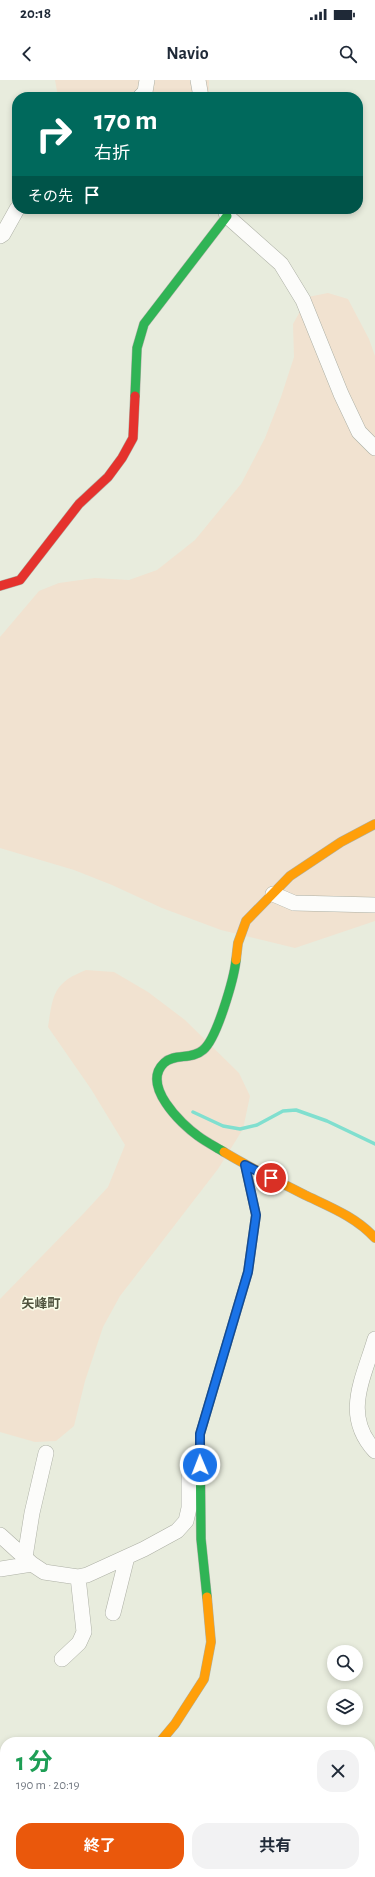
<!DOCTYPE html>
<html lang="ja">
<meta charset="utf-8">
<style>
:root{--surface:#fff;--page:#f2f2f3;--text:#1f2937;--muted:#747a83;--accent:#ea580c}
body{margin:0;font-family:"Alegreya Sans","Noto Sans JP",sans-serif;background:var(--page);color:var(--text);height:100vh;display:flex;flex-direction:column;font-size:15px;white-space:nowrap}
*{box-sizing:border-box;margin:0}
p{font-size:13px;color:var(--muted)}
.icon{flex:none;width:22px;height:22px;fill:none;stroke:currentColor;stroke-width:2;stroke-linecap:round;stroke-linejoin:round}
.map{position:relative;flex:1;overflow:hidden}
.side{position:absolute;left:0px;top:1657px;width:375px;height:140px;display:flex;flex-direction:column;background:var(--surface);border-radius:16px 16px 0 0;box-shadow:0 2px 6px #0003}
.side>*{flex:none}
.top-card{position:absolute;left:12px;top:12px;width:351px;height:122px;border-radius:16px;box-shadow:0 2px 6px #0003;background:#00695c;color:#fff;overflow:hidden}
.tools{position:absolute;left:327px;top:1565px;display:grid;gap:8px}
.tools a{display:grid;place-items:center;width:36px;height:36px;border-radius:50%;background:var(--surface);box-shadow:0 2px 6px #0003;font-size:20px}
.pin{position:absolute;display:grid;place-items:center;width:34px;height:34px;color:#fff;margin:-17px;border:2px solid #fff;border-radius:50%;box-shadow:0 1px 4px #0007}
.me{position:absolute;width:44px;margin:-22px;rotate:359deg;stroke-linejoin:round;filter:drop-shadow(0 0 3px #0008)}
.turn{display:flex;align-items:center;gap:14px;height:84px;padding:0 16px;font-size:18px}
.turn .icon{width:52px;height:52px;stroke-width:2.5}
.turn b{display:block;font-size:28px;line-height:34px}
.then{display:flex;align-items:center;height:38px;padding:0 16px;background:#0003;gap:8px;font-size:15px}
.round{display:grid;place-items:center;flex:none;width:42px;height:42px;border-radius:16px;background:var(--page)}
.summary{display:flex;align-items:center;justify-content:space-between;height:68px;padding:0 16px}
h1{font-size:24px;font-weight:700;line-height:30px;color:#1e9e55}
.cta{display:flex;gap:8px;margin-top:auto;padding:8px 16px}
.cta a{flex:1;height:46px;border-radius:16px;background:var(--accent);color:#fff;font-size:16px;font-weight:700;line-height:46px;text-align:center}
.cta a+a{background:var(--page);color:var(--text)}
.status{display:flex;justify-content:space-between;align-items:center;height:28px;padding:0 20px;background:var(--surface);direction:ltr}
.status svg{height:11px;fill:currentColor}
header{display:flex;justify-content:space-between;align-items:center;height:52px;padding:0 16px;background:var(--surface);font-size:18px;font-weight:700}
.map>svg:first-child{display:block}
.green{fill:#f1e2d0}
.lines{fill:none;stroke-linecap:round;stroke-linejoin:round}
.stream{stroke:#80dfcf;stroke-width:3.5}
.street-casing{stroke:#adb0a5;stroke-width:16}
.fast-casing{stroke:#adb0a5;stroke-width:10}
.slow-casing{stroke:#adb0a5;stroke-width:10}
.jam-casing{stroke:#adb0a5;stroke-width:10}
.street{stroke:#fcfcfa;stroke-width:15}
.fast{stroke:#30b455;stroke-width:9}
.slow{stroke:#ff9f0a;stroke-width:9}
.jam{stroke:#e5322d;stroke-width:9}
.route-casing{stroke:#114b97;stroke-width:10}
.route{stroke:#1a73e8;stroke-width:7}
.labels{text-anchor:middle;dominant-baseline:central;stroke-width:3;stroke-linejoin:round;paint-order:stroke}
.quarter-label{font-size:13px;font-weight:bold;fill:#4f543e;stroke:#f9fee9}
</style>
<div class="status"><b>20:18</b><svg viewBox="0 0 49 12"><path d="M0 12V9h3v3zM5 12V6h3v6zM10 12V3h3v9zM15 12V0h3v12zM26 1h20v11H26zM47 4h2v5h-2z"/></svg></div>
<header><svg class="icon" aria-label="back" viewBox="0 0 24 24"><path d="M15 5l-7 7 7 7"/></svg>Navio<svg class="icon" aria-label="search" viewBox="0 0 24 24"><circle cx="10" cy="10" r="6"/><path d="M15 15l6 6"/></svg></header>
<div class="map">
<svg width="375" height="1797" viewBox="0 0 375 1797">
<rect width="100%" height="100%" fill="#e8ecdd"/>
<path class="green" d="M55,0H209V17H58Z
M328,213L348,219L369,259L375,276V841L295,868L221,850L162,828L112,805L74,790L0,768V557L39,511L59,503L95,498L129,500L157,490L195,460L241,404L265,358L281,317L294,277L293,244L308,217Z
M86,890L114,892L148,912L185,940L239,993L250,1016L243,1049L218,1089L120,1216L103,1247L85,1301L74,1346L56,1361L35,1362L0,1352V1219L84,1133L108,1107L125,1065L91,1009L48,947C53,915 53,903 86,890Z
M107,1792H253L258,1797H108Z"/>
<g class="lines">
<path class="stream" d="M193,1032L223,1046L240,1049L257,1045L283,1031L296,1030L327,1041L375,1064"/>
<g class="street-casing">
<path id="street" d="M198,0L201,17
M140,17L145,12L147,0
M225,129L227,136L281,184L303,220L341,314L359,352L375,368
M0,156L3,154L17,129
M273,814L294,823L375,825
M375,1259C363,1300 342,1335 375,1371
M0,1455L32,1484L44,1492L78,1497L87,1495L144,1469L177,1451L186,1441L189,1428V1390L200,1371
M25,1477L32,1433L46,1373
M0,1489L32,1484
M113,1533L127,1477
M62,1579L79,1563L84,1552L78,1497
M370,1707L375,1700
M370,1741L375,1742
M51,1797L53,1792
M273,1797L279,1792"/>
</g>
<g class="fast-casing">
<path id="fast" d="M135,316L137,268L144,244L227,136
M224,1072C216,1067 206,1062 198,1056C181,1044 141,1005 164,983C174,973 192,980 203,970C217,959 234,898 236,880
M207,1517L201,1459L200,1354L227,1263"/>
</g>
<g class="slow-casing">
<path id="slow" d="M236,880L238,863L246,841L290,796L341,762L375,744
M224,1072C250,1088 278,1101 305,1115C330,1127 356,1137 375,1158
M227,1263L248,1192L256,1135L245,1085
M160,1662L175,1644L204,1599L211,1562L207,1517"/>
</g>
<g class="jam-casing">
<path id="jam" d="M0,506L20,500L79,424L108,397L122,378L133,358L135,316"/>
</g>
<use href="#street" class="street"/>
<use href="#fast" class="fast"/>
<use href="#slow" class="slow"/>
<use href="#jam" class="jam"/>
</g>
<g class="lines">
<g class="route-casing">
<path id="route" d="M200,1385V1354L248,1192L256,1135L245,1085L271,1098"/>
</g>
<use href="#route" class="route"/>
</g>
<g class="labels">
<g class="quarter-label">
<text x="41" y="1224">矢峰町</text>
</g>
</g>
</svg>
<div class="tools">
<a><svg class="icon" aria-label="search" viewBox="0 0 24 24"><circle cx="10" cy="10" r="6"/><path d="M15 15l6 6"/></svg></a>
<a><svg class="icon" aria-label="layers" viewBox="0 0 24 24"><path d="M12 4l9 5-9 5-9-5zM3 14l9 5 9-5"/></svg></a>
</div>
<div class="pin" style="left:271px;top:1098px;background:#d93025"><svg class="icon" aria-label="arrive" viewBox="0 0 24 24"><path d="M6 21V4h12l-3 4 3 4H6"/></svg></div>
<svg class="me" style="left:200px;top:1385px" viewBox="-20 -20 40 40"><circle r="17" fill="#1a73e8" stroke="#fff" stroke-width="3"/><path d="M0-11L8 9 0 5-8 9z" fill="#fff"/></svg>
<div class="top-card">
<div class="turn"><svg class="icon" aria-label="right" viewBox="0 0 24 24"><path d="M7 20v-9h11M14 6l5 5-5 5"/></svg><div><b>170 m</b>右折</div></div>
<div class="then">その先<svg class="icon" aria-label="arrive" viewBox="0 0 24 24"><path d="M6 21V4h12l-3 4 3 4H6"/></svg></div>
</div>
<section class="side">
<div class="summary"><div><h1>1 分</h1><p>190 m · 20:19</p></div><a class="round"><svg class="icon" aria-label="close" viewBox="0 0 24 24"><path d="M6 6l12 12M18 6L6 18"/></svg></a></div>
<div class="cta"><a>終了</a><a>共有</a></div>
</section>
</div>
